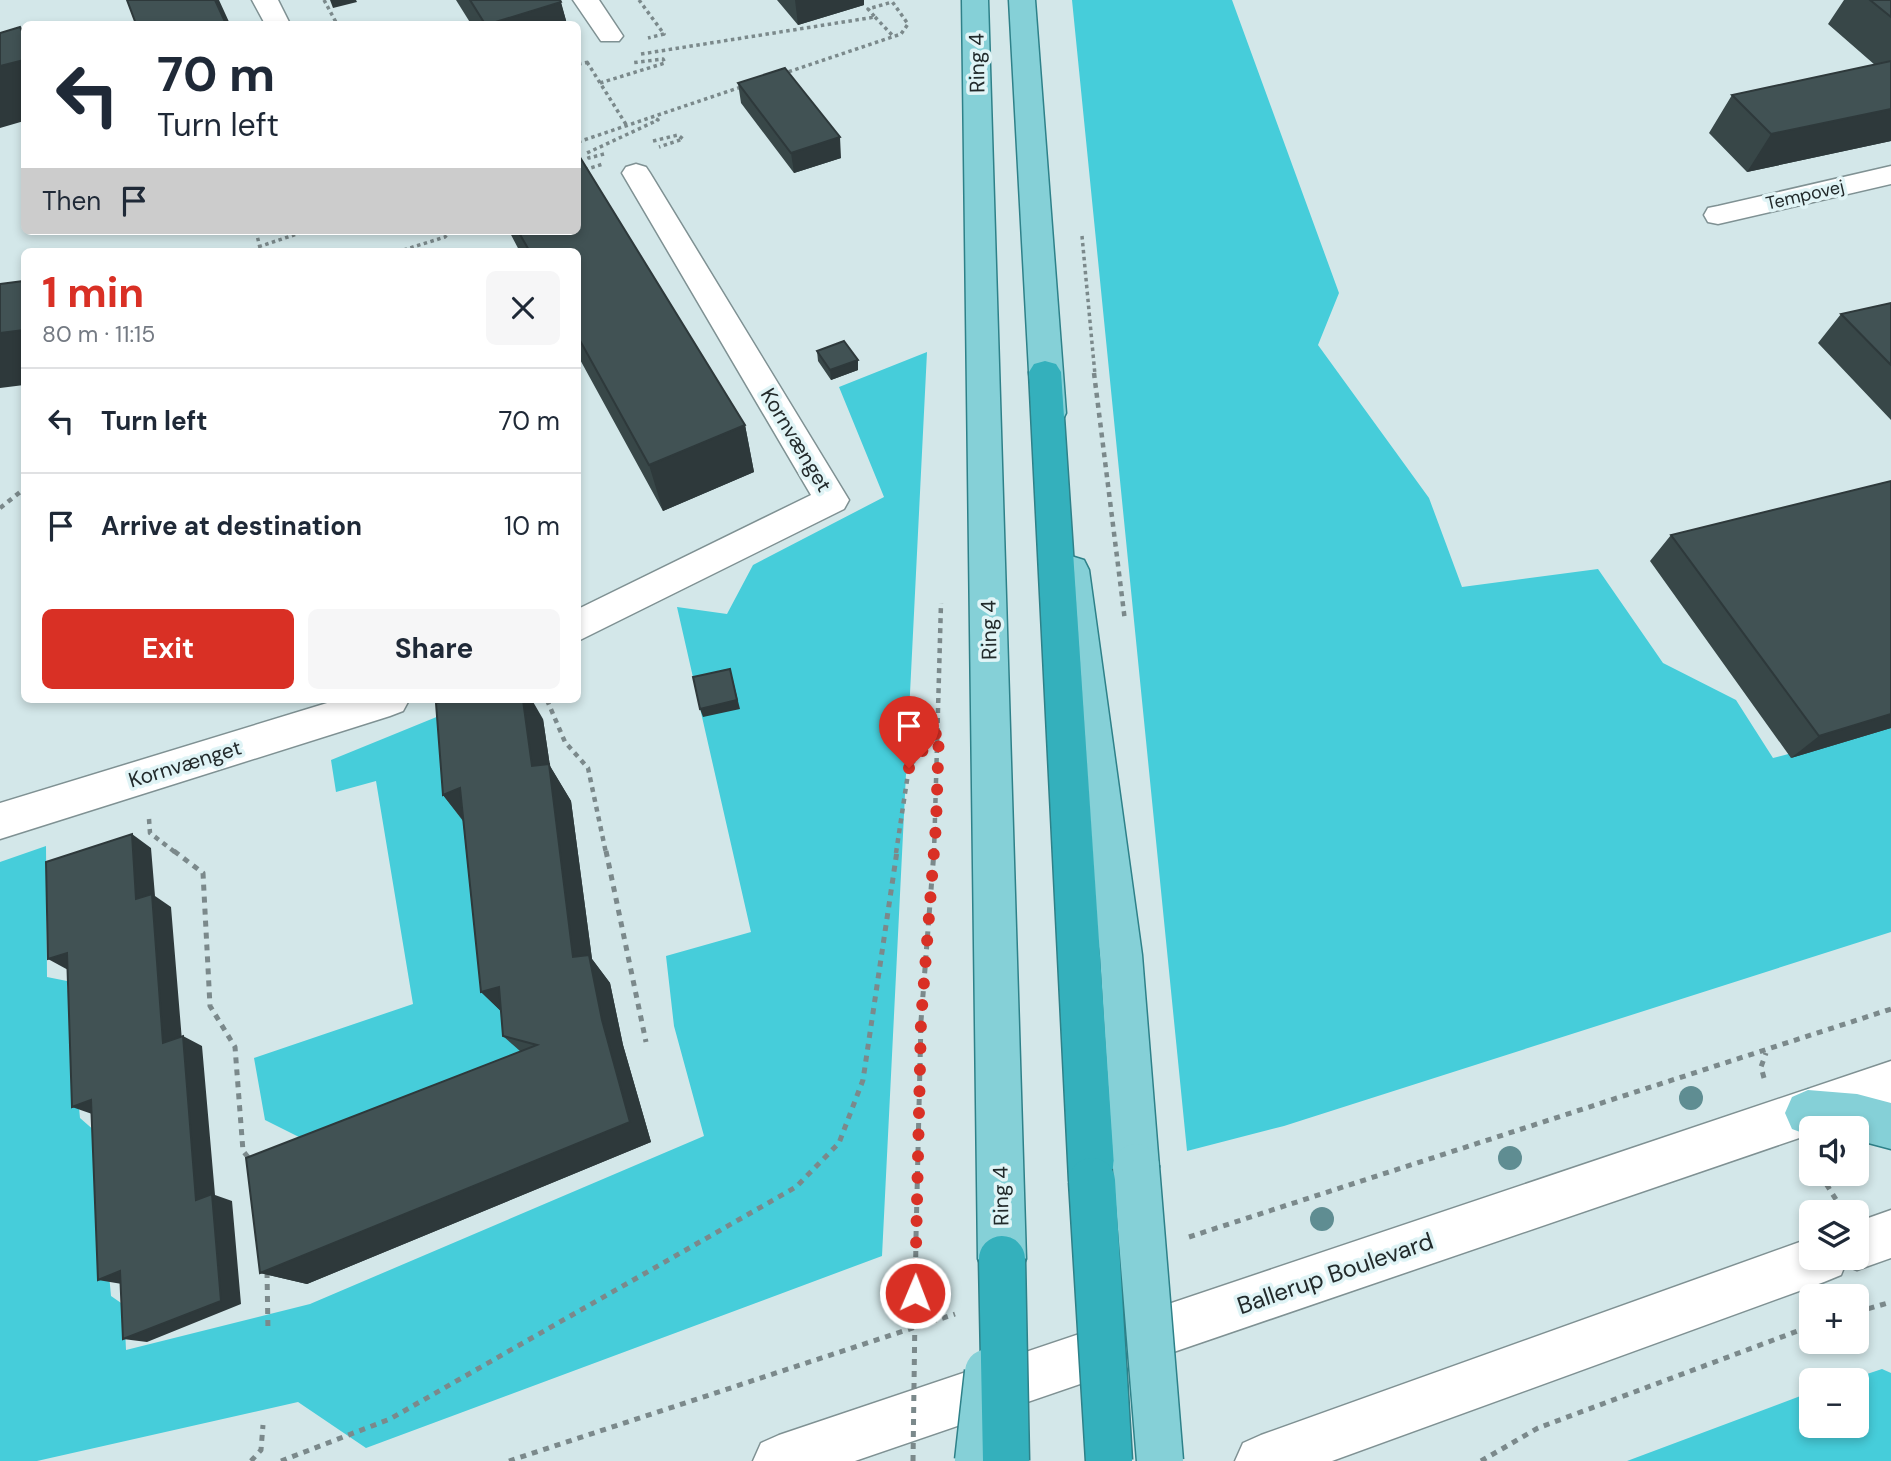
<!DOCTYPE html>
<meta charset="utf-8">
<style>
:root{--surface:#fff;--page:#f6f6f7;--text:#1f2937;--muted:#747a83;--line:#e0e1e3;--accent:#d93025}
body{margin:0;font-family:"DM Sans",sans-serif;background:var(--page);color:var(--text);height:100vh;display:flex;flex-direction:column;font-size:26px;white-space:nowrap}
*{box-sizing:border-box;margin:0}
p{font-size:23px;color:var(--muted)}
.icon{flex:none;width:38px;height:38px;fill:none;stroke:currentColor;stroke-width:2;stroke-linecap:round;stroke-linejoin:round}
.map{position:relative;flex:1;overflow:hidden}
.panel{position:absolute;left:21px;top:248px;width:560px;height:455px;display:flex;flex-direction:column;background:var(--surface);border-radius:10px;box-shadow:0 4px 10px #0003}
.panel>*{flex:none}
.guide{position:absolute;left:21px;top:21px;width:560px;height:214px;border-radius:10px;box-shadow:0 4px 10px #0003;background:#fff;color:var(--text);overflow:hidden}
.buttons{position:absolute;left:1799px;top:1116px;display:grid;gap:14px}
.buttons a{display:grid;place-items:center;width:70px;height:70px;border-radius:10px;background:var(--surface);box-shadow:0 4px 10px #0003;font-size:35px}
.pin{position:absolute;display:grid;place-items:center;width:60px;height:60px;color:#fff;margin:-72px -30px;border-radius:50% 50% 50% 0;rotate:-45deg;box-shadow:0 0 7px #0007}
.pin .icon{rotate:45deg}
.me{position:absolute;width:77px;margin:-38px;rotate:1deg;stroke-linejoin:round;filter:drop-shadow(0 0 5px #0008)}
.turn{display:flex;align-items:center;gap:24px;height:147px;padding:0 21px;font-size:32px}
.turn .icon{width:91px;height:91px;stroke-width:2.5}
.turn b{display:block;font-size:49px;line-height:60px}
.then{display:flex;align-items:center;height:66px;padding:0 21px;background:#0003;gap:14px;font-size:26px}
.round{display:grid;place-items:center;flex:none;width:74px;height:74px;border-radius:10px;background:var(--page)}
.head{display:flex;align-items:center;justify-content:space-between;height:119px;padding:0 21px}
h1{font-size:42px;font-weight:700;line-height:52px;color:var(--accent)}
.button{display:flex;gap:14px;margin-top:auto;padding:14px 21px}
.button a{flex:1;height:80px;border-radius:10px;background:var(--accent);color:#fff;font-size:28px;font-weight:700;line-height:80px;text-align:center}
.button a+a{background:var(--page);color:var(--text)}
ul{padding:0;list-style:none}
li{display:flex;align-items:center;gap:21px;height:105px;padding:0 21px;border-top:2px solid var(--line)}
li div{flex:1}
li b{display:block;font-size:26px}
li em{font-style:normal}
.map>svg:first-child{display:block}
.green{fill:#46cdda}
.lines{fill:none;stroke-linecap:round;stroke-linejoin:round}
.minor-casing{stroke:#7f9193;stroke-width:3}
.major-casing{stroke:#2e8189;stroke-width:3}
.highway-casing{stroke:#2e8189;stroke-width:3}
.path-far2{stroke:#7b898b;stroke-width:3.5;stroke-dasharray:3.5 3.5;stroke-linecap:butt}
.path-far1{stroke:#7b898b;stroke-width:4.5;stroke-dasharray:5 5;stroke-linecap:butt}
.path{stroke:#7b898b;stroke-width:5;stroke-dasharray:6 6;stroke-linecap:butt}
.minor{fill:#fff;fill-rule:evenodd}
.major{fill:#85d0d7;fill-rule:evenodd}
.highway{fill:#34b0bc;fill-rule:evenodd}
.major-bridge-casing{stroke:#2e8189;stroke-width:49;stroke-linecap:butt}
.highway-bridge-casing{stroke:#2e8189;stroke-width:49;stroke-linecap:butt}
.path-bridge{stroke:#7b898b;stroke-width:5;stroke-dasharray:6 6;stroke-linecap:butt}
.major-bridge{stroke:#85d0d7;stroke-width:46}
.highway-bridge{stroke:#34b0bc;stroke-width:46}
.tree{fill:#5f8d92}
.wall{fill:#384748}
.shaded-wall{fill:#2e393b}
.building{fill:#415254;stroke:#2e393b;stroke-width:2}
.route{stroke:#d93025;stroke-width:12;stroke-dasharray:0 21.6}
.labels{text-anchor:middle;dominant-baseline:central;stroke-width:7;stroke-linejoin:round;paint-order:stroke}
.far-street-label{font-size:18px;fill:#222a2b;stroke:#e0f4f6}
.street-label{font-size:21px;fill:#222a2b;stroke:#e0f4f6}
.near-street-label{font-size:24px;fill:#222a2b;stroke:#e0f4f6}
</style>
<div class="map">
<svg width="1891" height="1461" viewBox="0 0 1891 1461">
<rect width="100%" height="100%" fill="#d3e7e9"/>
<path class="green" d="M1072,0H1232L1339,293L1318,345L1429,498L1462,587L1598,569L1663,663L1736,700L1773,758L1891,727V932L1284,1126L1187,1151Z
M927,352L882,1256L366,1448L298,1402L37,1461H0V862L46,846L47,977L67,981L80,1118L96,1132L111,1296L124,1305L126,1350L310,1304L704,1136L674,1026L666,956L751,932L677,607L727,614L753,565L884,497L839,387Z
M461,707L530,1060L301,1138L265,1120L254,1058L413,1004L376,781L336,792L331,760Z
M1882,1369L1891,1373V1461H1627L1811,1392V1426H1857V1381H1846Z"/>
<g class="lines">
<g class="minor-casing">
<path id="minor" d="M252,0H278L290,24H265Z
M573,0H599L623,36L619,41H601Z
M636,164L646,167L650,173L849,500L844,509L578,641V609L811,495L622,173L626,167Z
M1891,166V184L1718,224L1708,222L1704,215L1708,208L1718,206Z
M337,700H409L403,711L390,716L0,839V803Z
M1891,1061V1107L1826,1129H1811V1134L855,1461H753L761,1443L779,1435Z
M1891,1210V1258L1857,1270L1845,1265L1841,1275L1824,1282L1332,1461H1235L1243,1443L1261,1435L1811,1238V1258H1857V1222Z"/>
</g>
<g class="major-casing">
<path id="major" d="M962,0H988L1026,1259L1019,1276L1002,1283L985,1276L978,1259Z
M1009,0H1035L1066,413L1062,421L1050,425L1038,421L1034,413L1029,372Z
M1071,556L1084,560L1089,570L1142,955L1159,1167L1152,1183L1136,1190L1120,1183L1113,1167L1100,955L1053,570L1058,560Z
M1808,1090L1857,1094L1891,1103V1149L1857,1140V1129H1811V1136L1792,1129L1785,1113L1792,1097Z"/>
</g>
<g class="highway-casing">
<path id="highway" d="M1045,361L1056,364L1061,372L1115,1181L1109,1198L1092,1204L1075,1198L1069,1181L1029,372L1034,364Z"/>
</g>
<path class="path-far2" d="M324,0L337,24
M639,0L664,34L648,38
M875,17L893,36
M641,54L875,17L868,9L892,2
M587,62L627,126
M578,64L590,62
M782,74L901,34L908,24L891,0
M600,83L665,63L663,59L631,63
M653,141L678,135L683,139L659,147
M578,142L744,86
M604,154L589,158L587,153L658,120L653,117
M578,172L603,164
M256,231L261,252
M1082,236L1095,375
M254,252L258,247L306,231
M397,252L445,237L450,231"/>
<path class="path-far1" d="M1094,373L1125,621
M0,508L24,489
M547,700L565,742L588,768L606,853
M149,819L150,833L176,853
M896,853L909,767L938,730
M934,853L941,603"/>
<path class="path" d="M174,851L203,873L210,1006L235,1047L243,1151L252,1162
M606,851L646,1042
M1764,1078L1761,1067L1766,1053
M1820,1174L1840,1206
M916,1237L921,1021L934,851
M1189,1237L1891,1009
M267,1272L268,1331
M1857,1312L1891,1302
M251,1461L261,1450L263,1425
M281,1461L390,1419L796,1187L839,1143L863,1080L897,851
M509,1461L955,1314
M1481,1461L1538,1428L1811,1326"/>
<use href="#minor" class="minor"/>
<use href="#major" class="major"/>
<use href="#highway" class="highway"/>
<g class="major-bridge-casing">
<path id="major-bridge" d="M1136,1167L1160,1461
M978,1461L988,1372"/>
</g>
<g class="highway-bridge-casing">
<path id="highway-bridge" d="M1092,1181L1109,1461
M1002,1259L1006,1461"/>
</g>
<path class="path-bridge" d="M913,1461L916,1237"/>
<use href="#major-bridge" class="major-bridge"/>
<use href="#highway-bridge" class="highway-bridge"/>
</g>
<g class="tree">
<circle cx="1691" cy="1098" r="12"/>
<circle cx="1510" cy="1158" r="12"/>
<circle cx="1322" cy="1219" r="12"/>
</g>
<path class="wall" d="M456,0H560L567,24H471Z
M777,0H864V5L798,25Z
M1844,0H1891V141L1747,172L1709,133L1732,95L1875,65L1828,24Z
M738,83L841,158L794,173L741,103Z
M509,231H578L745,425L754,472L663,511L578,356V252H520Z
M1891,303V420L1818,343L1841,314Z
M817,351L858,370L831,380L818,361Z
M1891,481V728L1791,758L1650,561L1671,535Z
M543,719L550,766L571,801L592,959L610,983L623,1045L651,1142L307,1284L260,1273L520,1051L503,1036L501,1011L481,992L463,821L443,795Z"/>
<path class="shaded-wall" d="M215,0H219L230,24H226Z
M330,0H356L357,2L333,8Z
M795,0H864V5L798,25Z
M561,2L567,24H489Z
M24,60V121L0,128V66Z
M1891,109V141L1747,172L1771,134Z
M840,137L841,158L794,173L791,153Z
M24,330V385L0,388V333Z
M858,360V370L831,380L830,370Z
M745,425L754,472L663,511L649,465Z
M732,677L740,709L703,717L700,709Z
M523,700H532L543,719L550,766L571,801L592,959L610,983L623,1045L651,1142L307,1284L260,1273L602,1020L573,957L532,766Z
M1891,714V728L1791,758L1819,736Z
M460,788L471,830L443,795Z
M132,834L151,848L155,896L171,907L183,1053L163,1043L136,899Z
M67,953L70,971L48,959Z
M499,987L509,1019L481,992Z
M183,1036L202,1046L215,1195L232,1201L241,1304L147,1342L123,1339L196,1200Z
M91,1100L95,1115L72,1107Z
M120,1271L122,1284L98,1280Z"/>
<path class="building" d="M127,0H215L226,24H136Z
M470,0H560L561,2L489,24H485Z
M1870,0H1891V17Z
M20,27L24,36V60L0,66V33Z
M1891,61V109L1771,134L1732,95Z
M785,68L840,137L791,153L738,83Z
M578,154L745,425L649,465L578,337V252H530L518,231H578Z
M24,281V330L0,333V284Z
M1891,303V365L1841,314Z
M844,341L858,360L830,370L817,351Z
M1891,481V714L1819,736L1671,535Z
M730,669L737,700L700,709L693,677Z
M448,700H523L532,766L549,764L573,957L589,955L602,1020L630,1122L260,1273L246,1158L537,1045L503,1036L499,987L481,992L460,788L443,795L436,703Z
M132,834L136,899L152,894L163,1043L183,1036L196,1200L212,1194L221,1301L123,1339L120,1271L98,1280L91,1100L72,1107L67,953L48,959L46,862Z"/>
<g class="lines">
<path class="route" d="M909,768L939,730L936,825L921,1021L915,1293"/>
</g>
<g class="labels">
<g class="far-street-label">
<text transform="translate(1805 195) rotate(-13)">Tempovej</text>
</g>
<g class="street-label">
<text transform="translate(977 63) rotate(-91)">Ring 4</text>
<text transform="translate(796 440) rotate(59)">Kornvænget</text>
<text transform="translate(989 630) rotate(-91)">Ring 4</text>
<text transform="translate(185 764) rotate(-17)">Kornvænget</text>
<text transform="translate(1001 1196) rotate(-91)">Ring 4</text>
</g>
<g class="near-street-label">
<text transform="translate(1335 1273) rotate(-19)">Ballerup Boulevard</text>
</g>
</g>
</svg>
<div class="buttons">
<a><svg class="icon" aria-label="sound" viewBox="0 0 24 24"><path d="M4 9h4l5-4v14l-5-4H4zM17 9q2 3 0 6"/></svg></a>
<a><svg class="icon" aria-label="layers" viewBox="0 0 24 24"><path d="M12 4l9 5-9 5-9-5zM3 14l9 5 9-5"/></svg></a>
<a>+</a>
<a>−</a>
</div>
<div class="pin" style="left:909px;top:768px;background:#d93025"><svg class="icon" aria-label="arrive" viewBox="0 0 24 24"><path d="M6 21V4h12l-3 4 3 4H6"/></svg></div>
<svg class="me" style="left:915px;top:1293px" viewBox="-20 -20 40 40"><circle r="17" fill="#d93025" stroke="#fff" stroke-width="3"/><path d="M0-11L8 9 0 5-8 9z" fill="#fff"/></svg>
<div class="guide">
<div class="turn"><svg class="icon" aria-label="left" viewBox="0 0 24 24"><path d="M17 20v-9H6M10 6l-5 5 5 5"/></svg><div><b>70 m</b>Turn left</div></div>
<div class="then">Then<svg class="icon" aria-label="arrive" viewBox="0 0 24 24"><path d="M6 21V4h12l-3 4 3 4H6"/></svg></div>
</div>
<section class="panel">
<div class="head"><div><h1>1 min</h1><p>80 m · 11:15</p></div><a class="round"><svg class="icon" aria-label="close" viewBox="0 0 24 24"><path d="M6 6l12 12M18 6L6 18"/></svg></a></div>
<ul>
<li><svg class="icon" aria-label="left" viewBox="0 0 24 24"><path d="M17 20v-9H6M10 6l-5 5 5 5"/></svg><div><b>Turn left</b></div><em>70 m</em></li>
<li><svg class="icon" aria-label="arrive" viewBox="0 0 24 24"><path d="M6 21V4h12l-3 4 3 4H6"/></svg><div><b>Arrive at destination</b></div><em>10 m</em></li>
</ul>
<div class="button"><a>Exit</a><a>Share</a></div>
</section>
</div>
